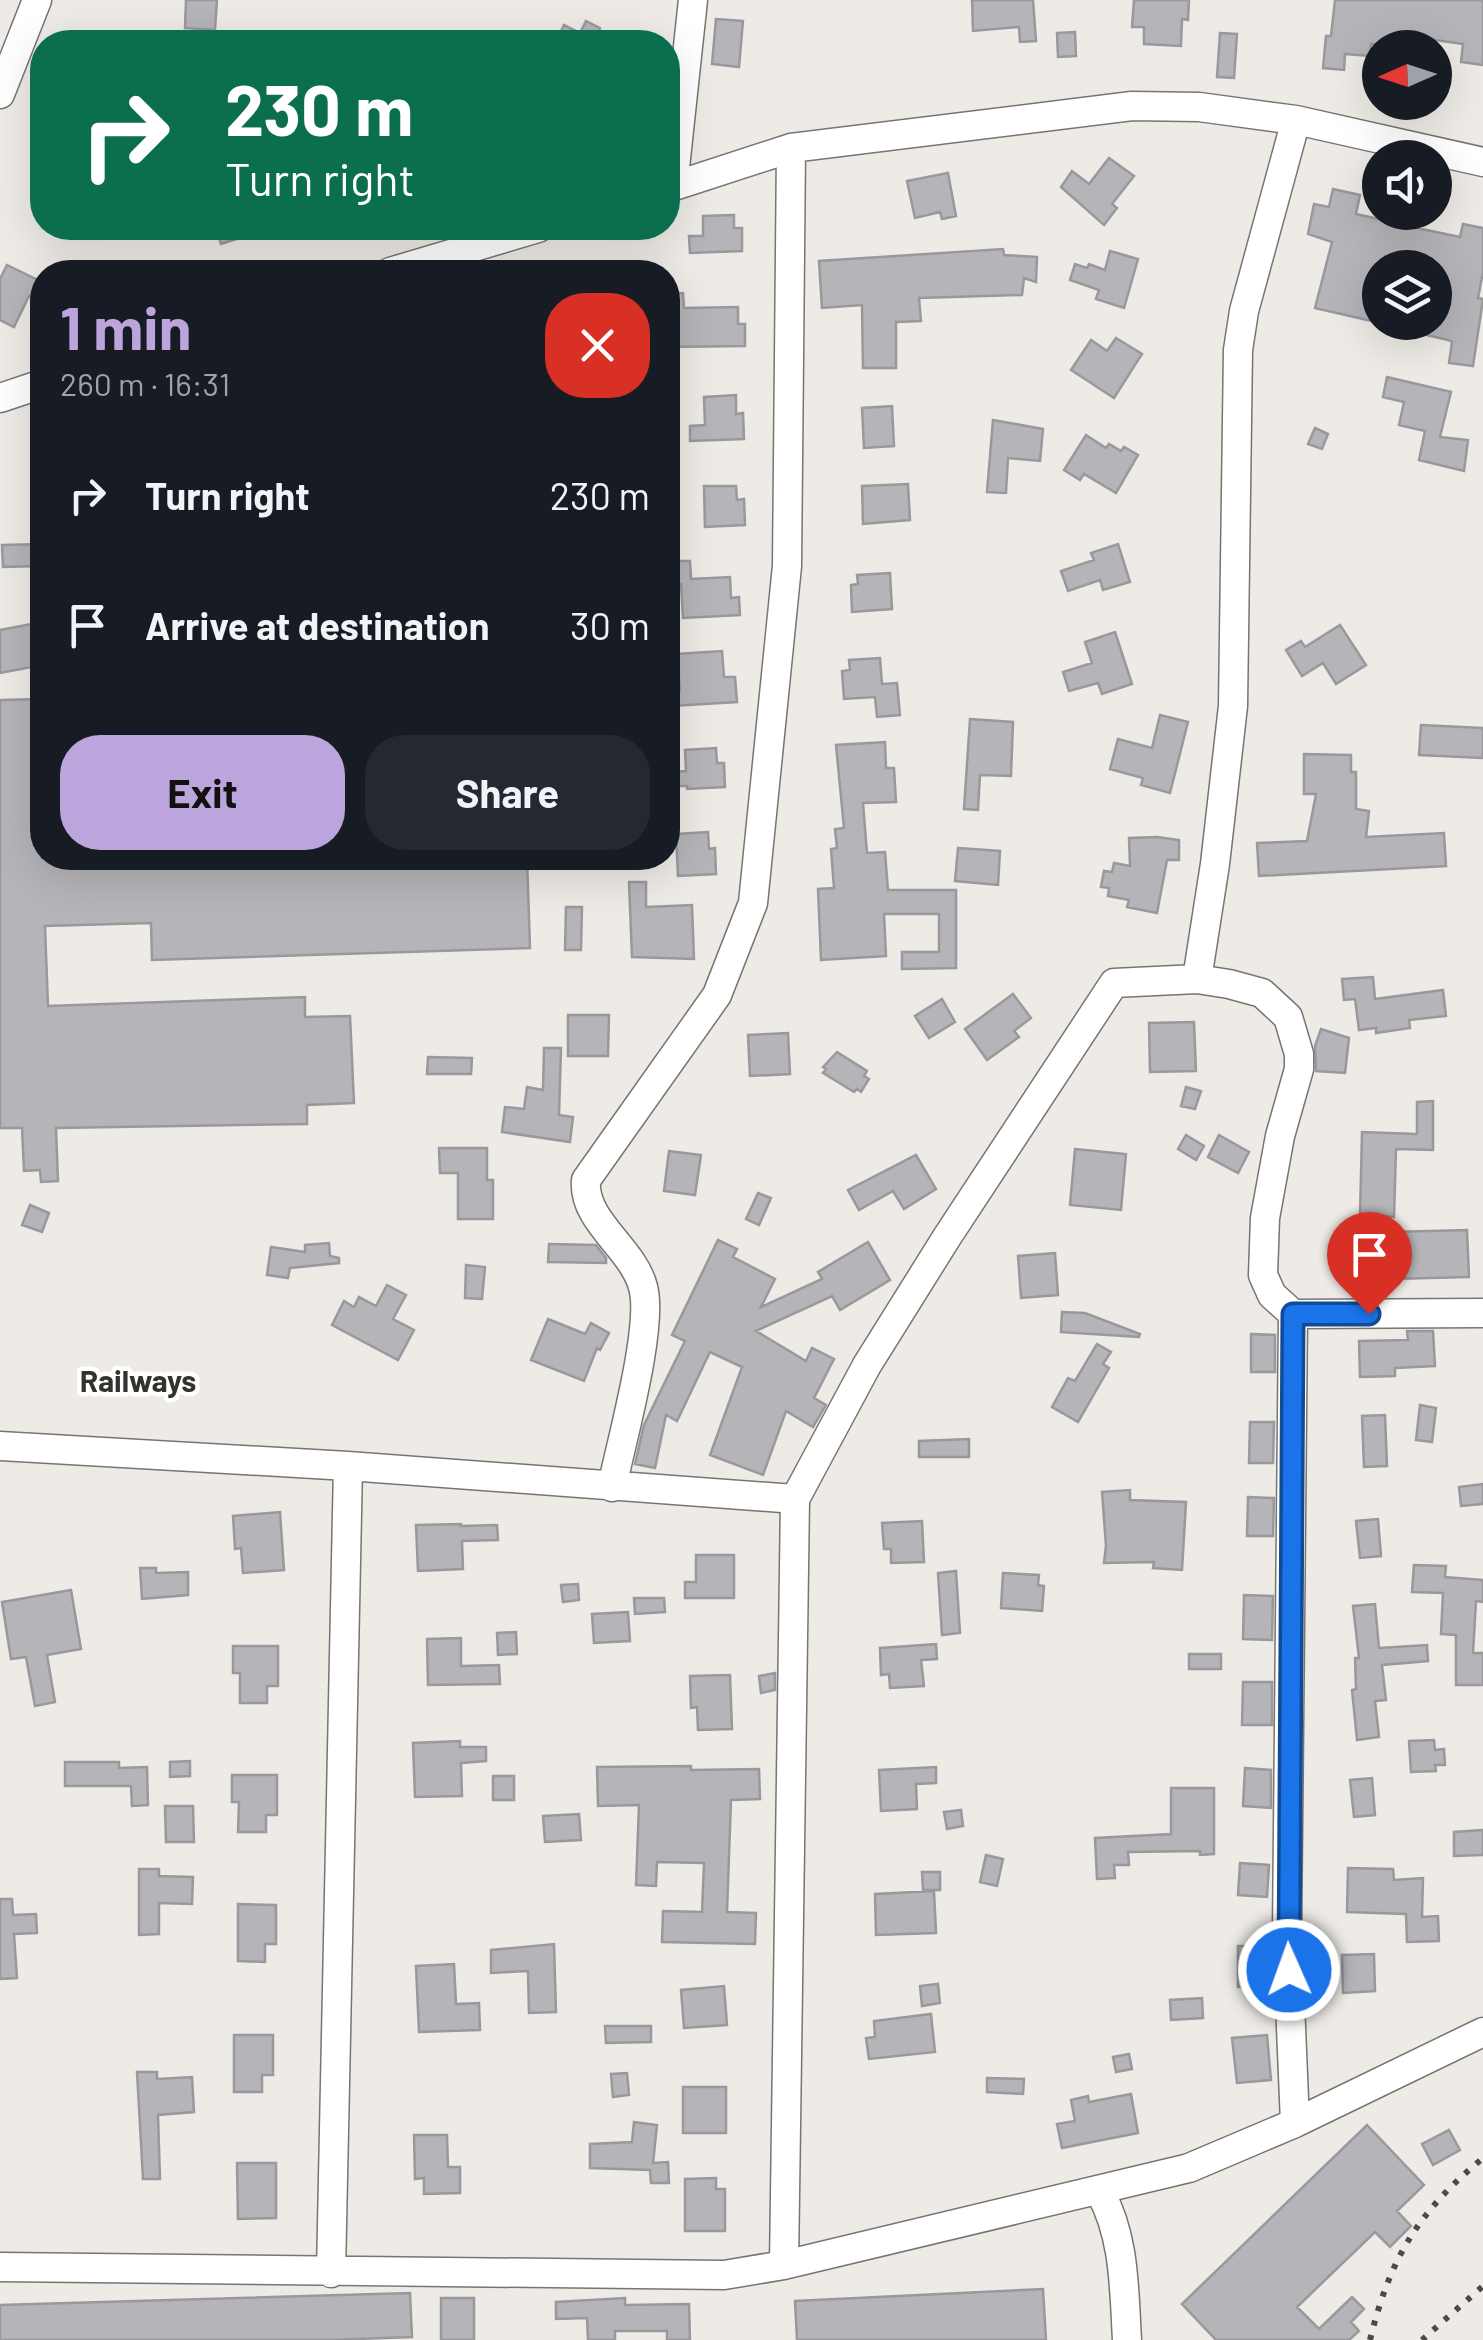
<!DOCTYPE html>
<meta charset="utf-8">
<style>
:root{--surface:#171b24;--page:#242831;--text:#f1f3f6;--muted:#9ea1a6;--accent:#bba5dc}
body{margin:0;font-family:Barlow,sans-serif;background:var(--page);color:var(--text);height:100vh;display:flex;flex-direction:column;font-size:38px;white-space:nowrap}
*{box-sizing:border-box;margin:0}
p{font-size:32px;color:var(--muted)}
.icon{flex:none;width:55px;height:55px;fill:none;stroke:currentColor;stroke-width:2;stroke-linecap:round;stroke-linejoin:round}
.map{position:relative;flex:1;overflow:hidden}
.sheet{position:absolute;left:30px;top:260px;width:650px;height:610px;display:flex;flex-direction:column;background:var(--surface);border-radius:40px;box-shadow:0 10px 40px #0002}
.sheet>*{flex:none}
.top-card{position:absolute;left:30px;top:30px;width:650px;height:210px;border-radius:40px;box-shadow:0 10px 40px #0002;background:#0b6e4f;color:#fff;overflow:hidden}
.needle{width:65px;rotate:267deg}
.fabs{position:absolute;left:1362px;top:30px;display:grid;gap:20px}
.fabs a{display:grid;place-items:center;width:90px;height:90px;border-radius:50%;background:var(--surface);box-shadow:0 10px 40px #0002;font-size:50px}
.pin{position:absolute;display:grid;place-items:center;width:85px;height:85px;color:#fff;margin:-102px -42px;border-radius:50% 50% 50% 0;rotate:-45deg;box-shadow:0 0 10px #0007}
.pin .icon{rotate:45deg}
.me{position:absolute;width:110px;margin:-55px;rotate:358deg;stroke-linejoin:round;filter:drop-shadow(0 0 8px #0008)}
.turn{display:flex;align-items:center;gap:35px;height:210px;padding:0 30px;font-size:45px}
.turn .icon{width:130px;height:130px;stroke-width:2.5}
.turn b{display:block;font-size:70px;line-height:85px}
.round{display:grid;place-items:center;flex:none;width:105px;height:105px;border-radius:40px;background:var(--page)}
.overview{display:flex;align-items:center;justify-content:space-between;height:170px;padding:0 30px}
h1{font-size:60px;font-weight:700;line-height:75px;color:var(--accent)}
.button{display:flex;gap:20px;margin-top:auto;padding:20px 30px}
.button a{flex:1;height:115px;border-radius:40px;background:var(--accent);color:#111;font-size:40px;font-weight:700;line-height:115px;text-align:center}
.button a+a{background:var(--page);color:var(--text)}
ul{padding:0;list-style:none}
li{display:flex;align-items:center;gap:30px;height:130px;padding:0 30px}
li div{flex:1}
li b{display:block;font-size:38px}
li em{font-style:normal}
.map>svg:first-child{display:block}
.building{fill:#b5b4b9;stroke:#99989d;stroke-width:2.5}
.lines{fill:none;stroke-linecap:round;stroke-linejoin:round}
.minor-casing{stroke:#777571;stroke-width:31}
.minor{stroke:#fff;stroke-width:28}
.rail{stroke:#4b4a47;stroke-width:6;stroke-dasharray:5 10;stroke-linecap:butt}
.route-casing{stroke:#114b97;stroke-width:25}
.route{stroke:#1a73e8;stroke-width:18}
.labels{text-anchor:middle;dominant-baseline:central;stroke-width:9;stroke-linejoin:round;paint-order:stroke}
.neighbourhood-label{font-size:30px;font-weight:bold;fill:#34322e;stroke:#fff}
</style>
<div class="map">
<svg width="1483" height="2340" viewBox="0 0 1483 2340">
<rect width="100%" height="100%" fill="#eeebe6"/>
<path class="building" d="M186,0H217L215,30L185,28Z
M972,0H1033L1036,41L1020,42L1019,27L973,31Z
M1134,0H1189L1188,20L1182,19L1181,46L1144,44V27H1132Z
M1335,0H1483V65L1461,62L1463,44L1414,37L1400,38L1399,47L1371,44L1370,56L1345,54L1344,70L1323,68L1326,36H1331Z
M716,19L743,21L739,67L712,64Z
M586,21L600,28L595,40L601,42H556L564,25L580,33Z
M1075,32L1076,56L1058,57L1057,33Z
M1220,33L1237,34L1234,78L1217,77Z
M1109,158L1134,176L1112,204L1117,208L1104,225L1061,187L1072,171L1089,184Z
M948,173L956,216L942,219L940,212L915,218L907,181Z
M1333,189L1360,195L1356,214L1388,221L1390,212H1420L1417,228L1460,237L1463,224L1483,228V272L1478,298L1483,299L1473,366L1449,363L1452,342L1448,340L1401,329V322H1435V266L1385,256L1380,268V323L1315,308L1332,242L1308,234L1314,204L1329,207Z
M734,215V228H742V251L690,253L689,236H703V216Z
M216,228H262V231L221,244Z
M1003,249L1004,255L1037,257L1036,282L1024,278L1022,295L919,298L921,321L896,322V368H863L862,305L822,308L819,261Z
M1110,251L1138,259L1124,308L1096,299L1099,290L1070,280L1075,264L1087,268L1089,264L1105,270Z
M7,265L42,282L34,299L29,296L14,327L0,320V279Z
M683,293L684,308L738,307V324H745V346L668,347V294Z
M1116,338L1142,354L1114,398L1071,370L1091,340L1107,351Z
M1387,377L1451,392L1440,437L1468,440L1464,471L1419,460L1425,431L1399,425L1404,402L1383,397Z
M736,395V414L743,413L744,439L690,441V426L705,425L704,397Z
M892,406L894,446L864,448L862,408Z
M993,420L1043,429L1040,461L1008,458L1006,493L987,492Z
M1315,428L1328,434L1322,449L1308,444Z
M1086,435L1106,448L1109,444L1121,451L1124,447L1138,455L1116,493L1084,474L1080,480L1064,470Z
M908,484L910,520L863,524L862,486Z
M704,486H736L737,500L744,499L745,525L705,527Z
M42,544V566L3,567L2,545Z
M1118,544L1130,582L1103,590L1100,580L1068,591L1061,571L1094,560L1091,553Z
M673,561H690L691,579L730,577L731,598L739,597L740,615L683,618L681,584H674Z
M890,573L892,609L852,612L851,585L858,584L857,575Z
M42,622V665L0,673V630Z
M1340,625L1366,665L1336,684L1323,663L1302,676L1286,650L1301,641L1305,647Z
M1115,632L1132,684L1102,694L1098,683L1069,691L1063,672L1092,663L1085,642Z
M722,651L724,677H735L737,702L672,706L671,691L680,690L677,654Z
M880,658L882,684L897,683L900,715L877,717L875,697L844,699L842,671L850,670L849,660Z
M42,699V742L39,743L42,858H527L530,948L152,960L151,923L45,926L48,1006L305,997V1017L350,1016L354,1103L307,1105V1124L56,1128L58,1181L41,1182L40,1170L24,1171L22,1128H0V700Z
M1160,715L1188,722L1170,793L1141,785L1143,778L1110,769L1118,739L1152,748Z
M970,719L1013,722L1011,776L980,775L978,810L964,809Z
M1421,725L1483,728V758L1419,755Z
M885,742L886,768H894L896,802L863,803L867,853L885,852L888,890H956V968L902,969V952H939V914H884L886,956L821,960L818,889L834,888L831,849L837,848L835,829L844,828L836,745Z
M716,748L717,763H724L725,787L687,789V786H672L671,772L686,771L685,750Z
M1304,754L1351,755V772H1356V809L1369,811L1366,837L1444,833L1446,866L1259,876L1257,843L1307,841L1316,794H1304Z
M708,832L709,849L715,848L716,874L678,876L676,834Z
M1157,837L1179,840V860H1167L1157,913L1127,907L1129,900L1108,896L1109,888L1101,887L1104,871L1112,872L1114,863L1130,866L1129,838Z
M958,848L1000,851L998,885L955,881Z
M629,882H646V907L692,905L694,959L632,957Z
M566,907H582L581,950H565Z
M1373,977L1375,999L1443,990L1446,1016L1409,1020L1410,1028L1376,1033V1028L1359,1030L1355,999L1344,1000L1342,979Z
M1013,994L1031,1018L1014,1031L1019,1037L987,1060L965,1029Z
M942,999L955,1022L929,1038L915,1016Z
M568,1015H609L608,1056H568Z
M1194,1022L1196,1071L1150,1072L1149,1023Z
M1321,1029L1349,1038L1345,1073L1316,1071L1315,1046Z
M788,1033L790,1074L750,1076L748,1035Z
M544,1048H561L559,1115L573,1117L570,1142L502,1132L505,1107L524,1109L527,1087L543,1090Z
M837,1052L867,1071L864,1076L869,1079L861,1092L857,1089L854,1092L823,1073L826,1069L823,1067Z
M428,1057L472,1058L471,1074H427Z
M1186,1087L1201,1091L1195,1109L1181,1106Z
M1433,1101V1150L1396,1149L1394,1217L1360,1215L1362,1132L1417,1134V1102Z
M1186,1135L1204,1146L1196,1160L1178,1149Z
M1219,1135L1249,1152L1238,1173L1208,1157Z
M439,1148H487V1180H493V1219H458V1173H440Z
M1075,1149L1126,1154L1121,1210L1070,1205Z
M669,1151L701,1155L695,1195L664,1191Z
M916,1155L936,1189L904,1209L893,1191L859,1210L848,1190Z
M758,1193L771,1198L759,1225L746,1219Z
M30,1205L49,1213L42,1232L22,1225Z
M1467,1230L1469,1277L1392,1279L1390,1232Z
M718,1240L737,1249L733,1257L775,1279L761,1307L822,1279L818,1272L868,1242L890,1280L840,1310L832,1296L756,1331L806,1361L812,1348L834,1359L814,1398L826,1405L813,1427L786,1411L763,1475L710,1455L742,1367L710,1352L677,1421L666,1415L655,1468L635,1464L644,1425L685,1341L672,1335Z
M329,1243L330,1256L339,1258V1263L290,1268L288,1278L267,1275L271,1247L305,1252V1245Z
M549,1244L596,1245L606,1258V1263L548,1262Z
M1055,1253L1058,1295L1021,1298L1018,1256Z
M466,1265L485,1267L482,1299L465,1298Z
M387,1285L406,1295L393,1319L414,1330L398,1360L332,1325L344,1301L354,1307L359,1297L376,1306Z
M1062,1312L1085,1313L1140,1334L1139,1337L1061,1332Z
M548,1319L585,1334L591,1323L609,1333L600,1350L597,1348L584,1381L531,1360Z
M1407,1331H1433L1435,1366L1395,1368V1376L1360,1377L1359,1341L1408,1340Z
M1251,1334L1275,1335V1372H1251Z
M1097,1344L1111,1352L1103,1364L1109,1368L1078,1422L1052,1407L1068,1378L1075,1381Z
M1420,1405L1436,1408L1432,1442L1416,1440Z
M1385,1415L1387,1466L1364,1467L1362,1416Z
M1250,1422H1274L1273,1463H1249Z
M969,1439V1457H919V1441Z
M1483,1484V1504L1461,1506L1459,1487Z
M1130,1490V1500L1186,1502L1182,1570L1153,1568L1154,1562L1104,1563L1106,1546L1102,1492Z
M1248,1497L1274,1498L1273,1536H1247Z
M280,1512L284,1570L243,1573L241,1548L235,1549L233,1516Z
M1378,1519L1381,1556L1360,1558L1356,1521Z
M922,1521L924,1562L891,1563V1549H884L882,1523Z
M461,1524V1526L497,1525L498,1540L462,1541L463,1569L418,1571L416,1525Z
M696,1555H734V1598H685V1582H696Z
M1414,1565L1446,1566L1445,1577L1483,1580V1602L1476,1601L1473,1653H1483V1685H1456V1635L1441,1634L1443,1593L1412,1592Z
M140,1568H156V1573L188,1572V1595L142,1599Z
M956,1571L960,1633L942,1635L938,1573Z
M1003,1573L1039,1575L1038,1585L1044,1586L1042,1611L1001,1608Z
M578,1584L579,1600L563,1602L561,1585Z
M71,1590L81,1649L47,1655L55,1702L35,1706L26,1657L11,1659L2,1602Z
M1244,1595L1273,1596L1272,1640L1243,1639Z
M634,1598H664L665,1612L635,1614Z
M1375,1604L1379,1648L1427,1645L1428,1661L1382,1665L1386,1700L1375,1701L1379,1737L1357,1740L1352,1690L1356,1689L1355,1658H1359L1353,1606Z
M628,1612L630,1641L594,1643L592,1614Z
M516,1632L517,1654L498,1655L497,1633Z
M461,1638V1666L499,1665L500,1684L428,1685L427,1639Z
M936,1644L937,1659L921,1660L924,1686L890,1688L889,1674L881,1675L880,1648Z
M233,1646H278V1686H267V1703H240V1673H233Z
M1189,1654H1221V1669H1189Z
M775,1673V1690L761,1693L759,1676Z
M730,1675L732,1729L698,1730L697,1707L691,1708L690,1676Z
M1243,1682H1272V1725H1242Z
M1434,1740L1435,1750L1444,1749L1445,1765H1435L1436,1771L1411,1772L1409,1741Z
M460,1741V1747H486V1761L461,1763L462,1796L415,1797L413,1743Z
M190,1761V1776L170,1777V1762Z
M65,1762H119V1768L147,1767L148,1805L132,1806L131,1786H65Z
M691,1766V1770L759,1769L760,1799L731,1800L727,1912L756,1913L755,1944L662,1942L663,1911L702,1912L704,1863L657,1862L656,1886L636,1885L639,1805L598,1806L597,1767Z
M936,1767V1783L916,1784L917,1809L881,1811L879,1770Z
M1245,1768L1271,1770V1808L1243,1806Z
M232,1775H277V1815H266V1832H238L239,1802H232Z
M493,1776H514V1800H493Z
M1372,1778L1375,1815L1354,1817L1350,1780Z
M1171,1788H1214V1854L1200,1855V1851L1128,1852L1129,1865H1114L1115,1878L1097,1879L1095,1838L1171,1834Z
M165,1806H193L194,1842H166Z
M961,1810L963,1826L947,1829L944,1812Z
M579,1814L581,1840L545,1842L543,1816Z
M1483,1830V1855L1454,1856V1832Z
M986,1855L1003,1859L997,1886L980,1882Z
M1240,1863L1269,1865L1267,1897L1238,1895Z
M1348,1868L1393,1869L1394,1880L1423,1878L1422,1917L1438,1916L1439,1941L1407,1942L1406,1914L1347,1912Z
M139,1869H159V1876L193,1877L192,1904L159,1903V1934L139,1935Z
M922,1872H940V1890H923Z
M934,1891L936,1933L876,1935L875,1894Z
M0,1899H12L13,1915L36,1914L37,1933L14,1934L17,1978L0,1979Z
M238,1904L276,1905V1944H265V1962L238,1961Z
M554,1944L556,2012L529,2013L528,1971L491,1973V1950Z
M1238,1946H1269V1987H1238Z
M1374,1954L1375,1991L1343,1993L1342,1955Z
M454,1964L456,2004L479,2003L480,2030L419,2032L416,1966Z
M938,1984L940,2003L922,2006L920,1986Z
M724,1986L727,2025L684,2028L681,1990Z
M1202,1998L1203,2018L1171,2020L1170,2000Z
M931,2014L935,2052L869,2059L866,2038L875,2037L874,2021Z
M605,2026H651V2042L606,2043Z
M234,2035H273V2075H262V2092H234Z
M1267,2035L1271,2080L1237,2083L1232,2038Z
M1129,2054L1132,2069L1116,2072L1113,2057Z
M137,2072H157V2079L192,2077L194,2112L158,2115L160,2179H143Z
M627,2073L629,2095L613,2097L611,2074Z
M987,2078L1024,2079L1023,2094L987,2092Z
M683,2087H726V2133H683Z
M1131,2094L1138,2133L1062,2148L1057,2124L1075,2121L1071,2100L1088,2096L1089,2102Z
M634,2122L657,2125L653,2163L668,2162L669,2183H651L650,2170L590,2168V2144L632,2142Z
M1367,2125L1424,2185L1397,2211L1411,2226L1390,2247L1375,2232L1297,2307L1319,2329L1352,2297L1364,2309L1351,2322L1359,2331L1349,2340H1216L1182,2304Z
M1449,2130L1460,2150L1433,2165L1422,2144Z
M414,2135H447L448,2167H460V2193L424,2194V2178L415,2179Z
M237,2163H276V2218L238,2219Z
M716,2178V2189H725V2231H685V2179Z
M1043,2289L1046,2340H797L795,2301Z
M410,2293L412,2337L329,2340H0V2305Z
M441,2298H474V2340H441Z
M625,2298V2305L689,2304L690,2340H667V2331H615V2340H588L587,2318L556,2319V2302Z"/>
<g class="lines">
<g class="minor-casing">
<path id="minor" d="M0,94L37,0
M673,186L693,0
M668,188L791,148L1132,106L1199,107L1296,120L1483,162
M390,272L538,228
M0,398L42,384
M1197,979L1215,864L1233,706L1238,350L1244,311L1296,120
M1293,1314L1287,1932L1295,2123
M0,1446L348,1466L795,1499
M612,1487C621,1443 654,1326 643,1287C633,1248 582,1221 586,1180L717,995L753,903L787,566L791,148
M1100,2192C1125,2237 1124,2289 1127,2340
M784,2265L795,1499L867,1365L947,1237L1114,983L1197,979L1229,984L1262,993L1288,1017L1299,1054V1069L1280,1136L1265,1218L1263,1275L1272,1295L1293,1314L1483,1313
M0,2267L724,2275L784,2265L1189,2168L1295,2123L1483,2032
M331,2273L348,1466"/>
</g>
<use href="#minor" class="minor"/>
<path class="rail" d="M1370,2340C1390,2258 1418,2212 1483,2158
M1422,2340L1483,2286"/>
</g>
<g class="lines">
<g class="route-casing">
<path id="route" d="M1289,1970L1293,1314H1369"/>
</g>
<use href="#route" class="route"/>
</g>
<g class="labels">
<g class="neighbourhood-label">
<text x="138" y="1380">Railways</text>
</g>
</g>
</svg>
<div class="fabs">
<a><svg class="needle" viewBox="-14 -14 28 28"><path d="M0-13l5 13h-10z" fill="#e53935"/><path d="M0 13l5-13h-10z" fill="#9ea1a6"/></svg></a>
<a><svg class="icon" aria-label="sound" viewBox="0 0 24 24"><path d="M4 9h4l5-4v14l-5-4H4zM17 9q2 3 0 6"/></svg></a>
<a><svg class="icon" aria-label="layers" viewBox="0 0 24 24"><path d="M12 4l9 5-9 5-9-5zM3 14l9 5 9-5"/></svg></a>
</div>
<div class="pin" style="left:1369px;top:1314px;background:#d93025"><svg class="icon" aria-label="arrive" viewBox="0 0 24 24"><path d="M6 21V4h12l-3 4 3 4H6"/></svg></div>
<svg class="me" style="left:1289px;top:1970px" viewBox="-20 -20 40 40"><circle r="17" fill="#1a73e8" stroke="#fff" stroke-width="3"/><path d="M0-11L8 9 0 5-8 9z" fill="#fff"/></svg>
<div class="top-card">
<div class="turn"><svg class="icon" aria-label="right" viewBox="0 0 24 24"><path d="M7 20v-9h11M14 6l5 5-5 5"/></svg><div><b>230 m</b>Turn right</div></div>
</div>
<section class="sheet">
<div class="overview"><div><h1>1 min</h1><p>260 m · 16:31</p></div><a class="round" style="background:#d93025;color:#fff"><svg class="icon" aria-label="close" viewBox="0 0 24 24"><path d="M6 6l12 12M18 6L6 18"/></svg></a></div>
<ul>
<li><svg class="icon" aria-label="right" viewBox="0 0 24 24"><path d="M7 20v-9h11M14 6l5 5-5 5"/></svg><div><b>Turn right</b></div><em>230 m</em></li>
<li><svg class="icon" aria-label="arrive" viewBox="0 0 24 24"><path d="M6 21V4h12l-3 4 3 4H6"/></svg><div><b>Arrive at destination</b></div><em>30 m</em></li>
</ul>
<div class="button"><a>Exit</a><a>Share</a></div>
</section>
</div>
